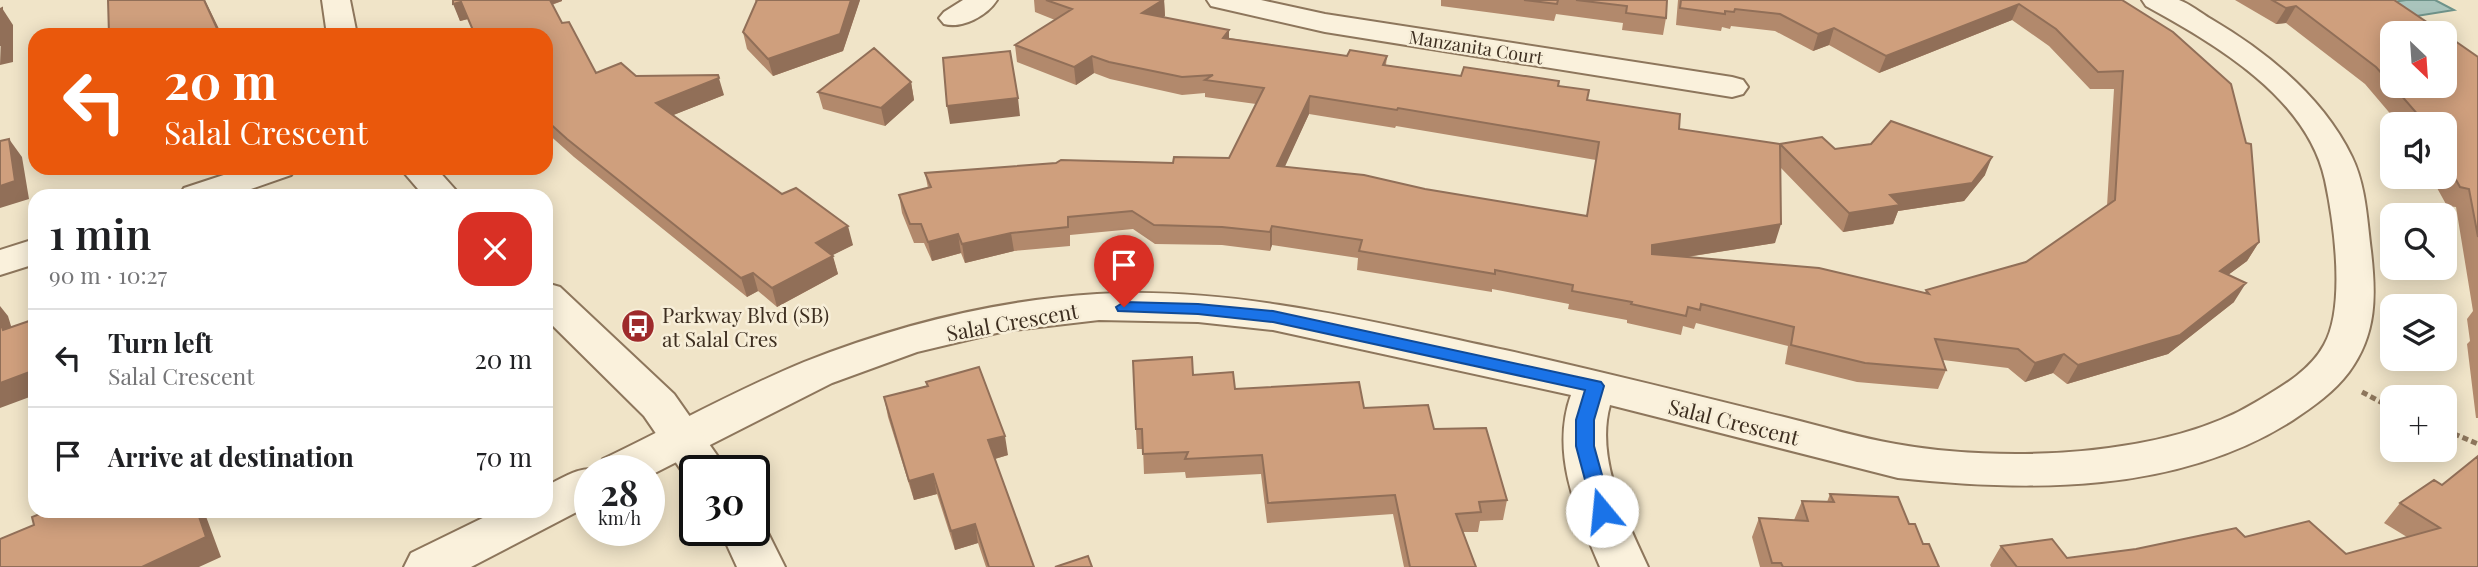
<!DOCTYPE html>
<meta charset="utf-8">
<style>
:root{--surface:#fff;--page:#f6f6f6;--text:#202124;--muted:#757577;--line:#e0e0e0}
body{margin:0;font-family:"Playfair Display",serif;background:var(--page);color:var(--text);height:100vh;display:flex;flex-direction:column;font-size:26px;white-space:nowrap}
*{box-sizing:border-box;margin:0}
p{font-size:23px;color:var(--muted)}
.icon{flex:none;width:38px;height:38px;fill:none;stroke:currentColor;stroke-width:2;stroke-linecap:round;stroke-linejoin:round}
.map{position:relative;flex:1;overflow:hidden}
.panel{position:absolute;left:28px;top:189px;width:525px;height:329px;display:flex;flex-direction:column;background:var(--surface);border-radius:21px;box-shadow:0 4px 18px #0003}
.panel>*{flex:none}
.top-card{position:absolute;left:28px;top:28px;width:525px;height:147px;border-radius:21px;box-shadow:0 4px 18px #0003;background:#ea580c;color:#fff;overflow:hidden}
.needle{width:46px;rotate:155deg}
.controls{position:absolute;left:2380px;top:21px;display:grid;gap:14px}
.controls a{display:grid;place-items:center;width:77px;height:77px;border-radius:14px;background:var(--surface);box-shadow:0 4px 18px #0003;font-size:35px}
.speed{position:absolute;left:574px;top:455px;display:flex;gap:14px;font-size:35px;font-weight:700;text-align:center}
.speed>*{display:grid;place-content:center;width:91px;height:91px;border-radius:50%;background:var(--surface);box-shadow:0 4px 18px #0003;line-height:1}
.speed small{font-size:18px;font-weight:400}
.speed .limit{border:4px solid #111;border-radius:10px;background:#fff;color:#111}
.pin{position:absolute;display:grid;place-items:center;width:60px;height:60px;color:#fff;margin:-72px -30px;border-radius:50% 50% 50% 0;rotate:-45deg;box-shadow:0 0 7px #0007}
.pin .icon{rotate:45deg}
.me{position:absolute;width:77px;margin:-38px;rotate:343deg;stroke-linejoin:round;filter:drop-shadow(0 0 5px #0008)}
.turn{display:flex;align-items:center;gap:24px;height:147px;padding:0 21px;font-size:32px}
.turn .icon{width:91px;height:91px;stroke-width:2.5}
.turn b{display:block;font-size:49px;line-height:60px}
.round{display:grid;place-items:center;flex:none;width:74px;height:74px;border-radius:21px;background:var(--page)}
.head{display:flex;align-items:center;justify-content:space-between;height:119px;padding:0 21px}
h1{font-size:42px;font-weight:600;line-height:52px}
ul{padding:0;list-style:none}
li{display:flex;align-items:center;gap:21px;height:98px;padding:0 21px;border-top:2px solid var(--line)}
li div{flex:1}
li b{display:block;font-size:26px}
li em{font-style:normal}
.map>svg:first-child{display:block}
.water{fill:#a9c4bc;stroke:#6f938a;stroke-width:2}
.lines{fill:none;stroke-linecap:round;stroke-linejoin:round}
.minor-casing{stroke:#8d765c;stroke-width:4}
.tertiary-casing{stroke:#8d765c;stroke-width:4}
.path{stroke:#8d765c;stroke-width:5;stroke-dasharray:6 3.5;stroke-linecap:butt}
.minor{fill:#faf1dc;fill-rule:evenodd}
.tertiary{fill:#faf1dc;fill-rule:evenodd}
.wall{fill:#b2896c;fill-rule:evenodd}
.shaded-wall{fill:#916f58}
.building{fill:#cf9f7d;stroke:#916f58;stroke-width:2;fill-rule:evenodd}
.route{fill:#1a73e8;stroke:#114b97;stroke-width:2}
.labels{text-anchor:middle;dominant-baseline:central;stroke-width:5;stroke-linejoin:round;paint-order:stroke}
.far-street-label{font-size:18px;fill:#3d2e20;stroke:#f7eed8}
.poi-label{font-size:21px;fill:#3d2e20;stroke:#f7eed8;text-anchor:start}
.street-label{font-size:21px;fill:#3d2e20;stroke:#f7eed8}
</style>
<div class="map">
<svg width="2478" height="567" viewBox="0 0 2478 567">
<rect width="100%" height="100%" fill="#f0e4c8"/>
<path class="water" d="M2406,0H2435L2454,10L2398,19L2372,5Z"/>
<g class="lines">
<g class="minor-casing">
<path id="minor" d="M963,0H997C987,16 962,29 944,24L939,18L944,12Z
M1207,0H1261L1325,14L1732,77L1743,80L1748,87L1743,94L1732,97L1325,32L1211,6Z
M2142,0C2153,0 2168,0 2179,0C2190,4 2201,13 2211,19C2267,52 2323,97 2352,157C2366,186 2367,220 2371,251C2376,295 2377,334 2349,372C2334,392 2314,406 2293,420C2177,494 2030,492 1898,478L1610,405C1595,459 1626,519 1648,567H1600C1577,513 1550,454 1571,395L1273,330L1198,322L1099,320L1005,331L917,352L832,383L649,476V471H590V505L471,567H404L411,553L497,511H546V486C561,479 581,465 597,470L603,459C670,427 736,390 804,362C897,325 998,300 1097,294C1232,286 1374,322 1505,350C1600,371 1694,395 1788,418C1824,427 1860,438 1896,444C2000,463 2165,458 2256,402C2281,387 2310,371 2324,345C2346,307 2334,222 2325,180C2307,97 2215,44 2146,6Z
M245,168H296L291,175L231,196H179L184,188Z
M35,239V264L0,275V250Z"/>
</g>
<g class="tertiary-casing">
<path id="tertiary" d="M322,0H350L357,35H327Z
M400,168H436L461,196H424Z
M546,283L560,287L674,394L728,471H695V484L690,483L644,416L546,319Z
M754,515L760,517L785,567H737L720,530H754Z"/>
</g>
<path class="path" d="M2362,392L2392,408
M2445,430L2478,444"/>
<use href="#minor" class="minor"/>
<use href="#tertiary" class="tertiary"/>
</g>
<path class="wall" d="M453,0H562V1L552,5L562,23L596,73L636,76L724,95L673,115L853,245L832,255L838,274L777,307L758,291L747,297L574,157L546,132V35L468,19L460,21Z
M755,0H860L843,51L773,76L747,49L743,32L756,2Z
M1034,0H1164L1165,16L1163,17L1229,38L1347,56H1387L1386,65L1461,76L1558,86L1587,100L1679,129L1780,146V144L1835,149L1985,175L1964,201L1898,211L1893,224L1843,232L1780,167L1775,243L1687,257L1925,293L1926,290L2026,262L2107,206L2114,89H2090L2049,46L2012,20L1879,73L1829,45L1813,51L1775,31L1731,26L1730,29L1722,27L1721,31L1676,25L1678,0H2122L2259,242L2247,261L2228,275L2234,302L2168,354L2067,384L2053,373L2025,382L2008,368L1943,360L1946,370L1938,389L1857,382L1785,364L1788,346L1696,323L1694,329L1683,326L1681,335L1627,323V320L1568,309L1569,304L1492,289V292L1357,270L1358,258L1272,245L1270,251L1222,245L1155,244L1133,229L1070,235V246L1014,251L965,263L961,253L932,261L924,243H914L902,213L899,195L928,188L925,173L1173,163L1229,158L1256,104L1205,97V93L1182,95L1110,79L1094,73L1076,85L1017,62L1015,45L1055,20L1035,12ZM1309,114L1395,128L1396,126L1596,160L1587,216L1425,189L1284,167Z
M1441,0H1667L1666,18L1663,35L1622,30L1623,23L1556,14L1554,21L1441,6Z
M2235,0H2394L2478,57V418H2476L2467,344L2470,341L2467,319L2473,311L2456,207L2447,206L2431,177H2445V124H2399L2365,84L2286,23L2276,24Z
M911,82L914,100L885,126L823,109L818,92Z
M1193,375L1235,389L1364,408L1434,429L1507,500L1503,520L1480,521L1478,532H1463L1476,567H1404L1393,514L1267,523L1261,474L1186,478L1185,472L1144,474L1143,449H1137L1136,429Z
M926,382L1008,455L995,459L1034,567H986L978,543L955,550L937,494L914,500L888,417L884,397L927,386Z
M2442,485L2478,567H1991L1990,565L2001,546L2067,558L2245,537L2346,554L2407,537L2384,523L2400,503Z
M1830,494L1909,524L1939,567H1760L1752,537L1759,518L1794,520L1802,501L1827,502Z"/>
<path class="shaded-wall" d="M204,0H205L222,35H220Z
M548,0H562V1L550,5Z
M851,0H860L843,51L773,76L768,59Z
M1163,0H1164L1165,16L1143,30L1142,13Z
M461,2L468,19L460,21L453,4Z
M2019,4L2012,20L1879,73L1886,56Z
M2296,6L2286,23L2276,24L2286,8Z
M2,8L13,25V62L0,65Z
M1834,28L1829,45L1813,51L1818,34Z
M1229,30V47L1223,38Z
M1092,56L1094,73L1076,85L1074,67Z
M718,75L724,95L661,120L656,103Z
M911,82L914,100L885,126L881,108Z
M1310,96L1309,114L1277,184V166Z
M1018,98L1020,116L950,124L947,106Z
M9,139L22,157L29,199L0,208V186Z
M1992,157L1985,175L1964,201L1898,211L1893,224L1843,232L1849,213L1890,195Z
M138,168H162L142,175Z
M1781,224L1775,243L1647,263L1652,245Z
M848,226L853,245L821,261L816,243Z
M1272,226V245L1270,251V232Z
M1011,233L1014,251L965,263L962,244Z
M958,234L961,253L932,261L928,242Z
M2259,242L2247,261L2209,289L2220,271Z
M833,256L838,274L777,307L772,288Z
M753,273L758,291L747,297L741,278Z
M2246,283L2234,302L2168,354L2067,384L2078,365Z
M0,306L8,316L18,349L3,330L0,321Z
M2064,354L2053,373L2025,382L2035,363Z
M35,370V395L0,408V383Z
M1005,436L1008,455L991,460L988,440Z
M933,474L937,494L914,500L909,481Z
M197,511H204L221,557L199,567H142Z
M975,524L978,543L955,550L951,531Z"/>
<path class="building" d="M108,0H204L220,35H109Z
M453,0H550L562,23L569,22L596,73L621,63L636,76L718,75L719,78L656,103L782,194L796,188L848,226L816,243L833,256L772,288L753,273L741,278L567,139L546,120V35H475L461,2L453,4Z
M757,0H851L840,34L768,59L743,32Z
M1046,0H1163L1142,13L1229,30L1223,38L1347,56L1350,50L1387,56L1383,65L1461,76L1464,67L1559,81L1558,86L1589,90L1587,100L1680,114L1679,129L1780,144L1781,224L1652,245V254L1819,268L1929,294L1926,290L2026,262L2115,200L2123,71L2098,72L2056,29L2019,4L1886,56L1834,28L1818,34L1780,14L1735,9L1734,12L1725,11V14L1680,8L1681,0H2122L2173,32L2231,84L2246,143L2251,144L2259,242L2220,271L2246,283L2180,335L2078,365L2064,354L2035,363L2018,349L1935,339L1946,370L1865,363L1791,345L1794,327L1701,304L1700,310L1688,307L1686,316L1631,304L1632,302L1572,291L1573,285L1495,270V274L1359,251L1362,240L1272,226L1270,232L1222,227L1154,225L1132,211L1068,217V227L1011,233L962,244L958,234L928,242L921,224H910L899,195L931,187L925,173L1056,163L1061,160L1173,163L1174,157L1229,158L1264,88L1205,80L1213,75L1182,77L1109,62L1092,56L1074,67L1015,45L1072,9ZM1310,96L1397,110L1398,108L1599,142L1587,216L1425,189L1364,175L1277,166Z
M1524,0H1558L1557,4Z
M1576,0H1667L1666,18L1626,13L1627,6Z
M2272,0H2394L2443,33H2392V85L2376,67L2296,6L2286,8Z
M2,8V45H0V9Z
M2445,34L2478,57V237L2469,189L2460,187L2445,160V124H2424L2420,117L2393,86H2445Z
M874,48L911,82L881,108L818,92Z
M1010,51L1018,98L947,106L943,58Z
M1891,121L1992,157L1972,183L1890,195L1900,205L1849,213L1780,144L1822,137L1835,149L1871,144Z
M9,139L15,181L0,186V141Z
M35,319V370L0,383V321L3,330Z
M1192,357L1193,375L1233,372L1235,389L1359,382L1364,408L1428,405L1434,429L1486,428L1507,500L1479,502L1481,512L1456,514L1476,567H1410L1395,495L1268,503L1262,455L1185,459L1188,452L1143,454L1142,429H1136L1133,361Z
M979,367L1005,436L988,440L1034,567H989L975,524L951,531L933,474L909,481L884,397L928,386L926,382Z
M2478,456V567H2017L2001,546L2052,539L2067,558L2136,549L2236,528L2245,537L2309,521L2346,554L2440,528L2400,503L2434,480L2442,485Z
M1830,494L1898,497L1909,524H1915L1923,544H1929L1939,567H1783L1781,563H1772L1759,518L1808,521L1802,501L1834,502Z
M47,511H197L206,537L142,567H0V539L34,525L32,517Z
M1088,556L1092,567H1055Z"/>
<path class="route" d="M1124,302L1198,304L1273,311L1601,382L1604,386L1594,420V446L1612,511L1609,517L1602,519L1595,517L1576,446V420L1585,390L1273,322L1198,314L1118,311L1116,307Z"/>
<defs>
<g id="bus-disc" transform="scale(1.75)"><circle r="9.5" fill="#9e2a2b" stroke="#f7eed8"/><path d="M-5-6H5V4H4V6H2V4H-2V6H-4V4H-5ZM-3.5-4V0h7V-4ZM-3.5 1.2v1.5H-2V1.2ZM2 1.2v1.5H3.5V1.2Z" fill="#fff"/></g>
</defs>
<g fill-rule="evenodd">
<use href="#bus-disc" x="638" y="326"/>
</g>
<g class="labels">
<g class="far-street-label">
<text transform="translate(1476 47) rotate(9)">Manzanita Court</text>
</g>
<g class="poi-label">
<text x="662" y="314">Parkway Blvd (SB)<tspan x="662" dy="24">at Salal Cres</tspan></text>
</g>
<g class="street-label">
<text transform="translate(1012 321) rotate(-10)">Salal Crescent</text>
<text transform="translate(1734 421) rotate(14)">Salal Crescent</text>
</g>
</g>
</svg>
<div class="controls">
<a><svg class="needle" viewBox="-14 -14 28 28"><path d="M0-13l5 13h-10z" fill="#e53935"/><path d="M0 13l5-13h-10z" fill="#757577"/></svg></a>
<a><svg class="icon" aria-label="sound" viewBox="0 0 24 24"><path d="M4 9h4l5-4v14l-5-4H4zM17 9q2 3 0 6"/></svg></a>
<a><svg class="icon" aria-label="search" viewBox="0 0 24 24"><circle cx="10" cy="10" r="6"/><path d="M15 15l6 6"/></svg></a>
<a><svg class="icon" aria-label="layers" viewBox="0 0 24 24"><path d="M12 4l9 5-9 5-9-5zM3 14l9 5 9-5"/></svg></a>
<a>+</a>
</div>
<div class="speed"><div>28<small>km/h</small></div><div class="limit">30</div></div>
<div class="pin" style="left:1124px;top:307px;background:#d93025"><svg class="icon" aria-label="arrive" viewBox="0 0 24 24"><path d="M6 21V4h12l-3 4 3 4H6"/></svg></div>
<svg class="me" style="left:1602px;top:511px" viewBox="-20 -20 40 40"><circle r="19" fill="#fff"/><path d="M0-13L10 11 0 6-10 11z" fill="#1a73e8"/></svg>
<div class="top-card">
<div class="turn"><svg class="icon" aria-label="left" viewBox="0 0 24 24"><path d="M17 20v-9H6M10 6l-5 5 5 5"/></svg><div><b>20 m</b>Salal Crescent</div></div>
</div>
<section class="panel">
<div class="head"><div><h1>1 min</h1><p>90 m · 10:27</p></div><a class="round" style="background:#d93025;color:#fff"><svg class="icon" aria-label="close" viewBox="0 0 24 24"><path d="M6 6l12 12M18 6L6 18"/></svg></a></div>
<ul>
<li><svg class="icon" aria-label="left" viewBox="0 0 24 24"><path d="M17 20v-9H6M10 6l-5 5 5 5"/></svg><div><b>Turn left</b><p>Salal Crescent</p></div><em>20 m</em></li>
<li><svg class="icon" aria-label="arrive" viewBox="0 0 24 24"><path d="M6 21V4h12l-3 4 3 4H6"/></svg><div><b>Arrive at destination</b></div><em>70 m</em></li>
</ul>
</section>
</div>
